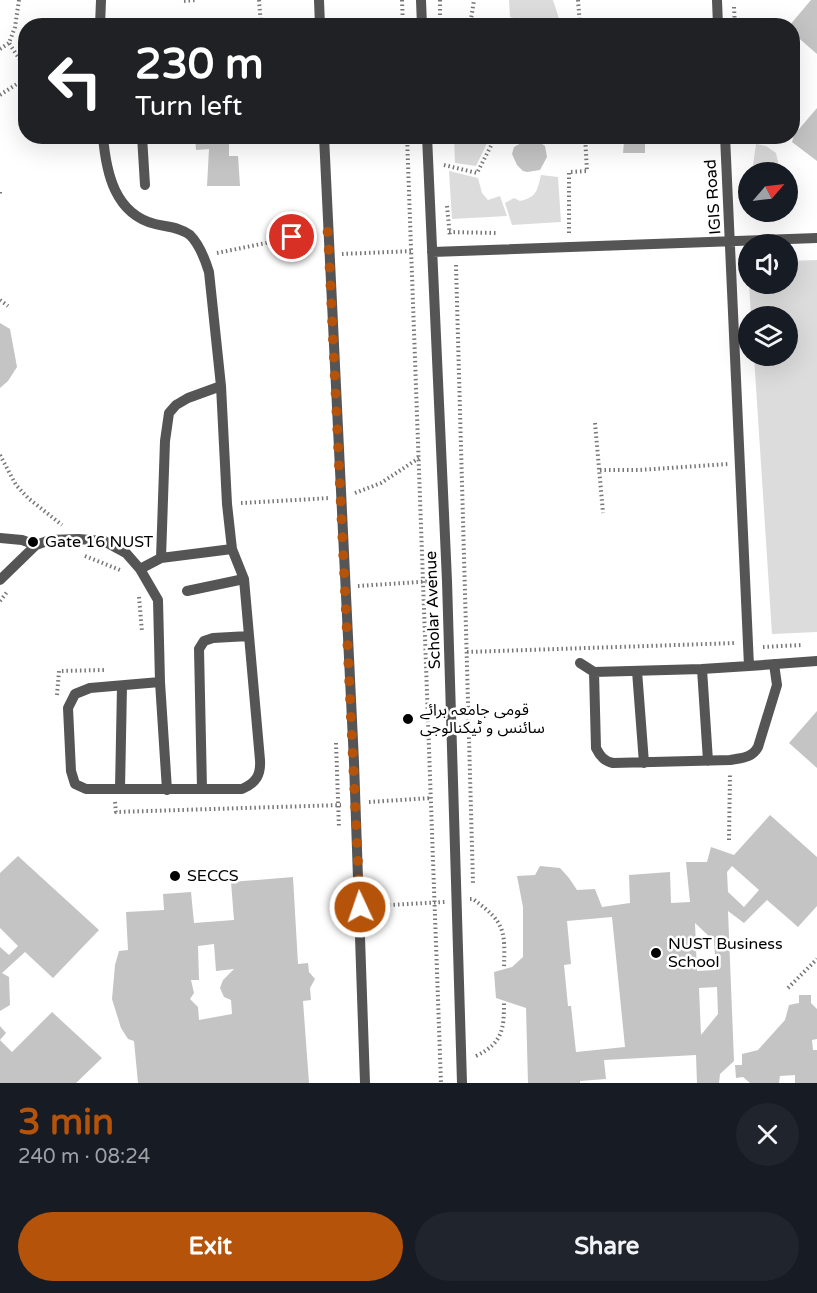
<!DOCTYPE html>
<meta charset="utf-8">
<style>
:root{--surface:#171b24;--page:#20242c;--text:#f1f3f6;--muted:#9ea1a6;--accent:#b45309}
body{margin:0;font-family:"Varela Round","Noto Sans Arabic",sans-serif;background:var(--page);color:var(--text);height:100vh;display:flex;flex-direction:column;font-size:22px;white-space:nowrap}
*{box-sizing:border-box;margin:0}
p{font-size:20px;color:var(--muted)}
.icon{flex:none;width:33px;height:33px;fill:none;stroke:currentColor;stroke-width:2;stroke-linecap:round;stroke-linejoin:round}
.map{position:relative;height:1083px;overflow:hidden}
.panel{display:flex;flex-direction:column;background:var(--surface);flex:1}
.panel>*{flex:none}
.hud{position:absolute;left:18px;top:18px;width:782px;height:126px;border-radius:24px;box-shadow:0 6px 24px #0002;background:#202124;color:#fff;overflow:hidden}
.needle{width:39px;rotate:62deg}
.controls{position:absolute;left:738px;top:162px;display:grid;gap:12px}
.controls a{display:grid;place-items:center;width:60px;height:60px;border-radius:50%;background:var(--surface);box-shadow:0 6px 24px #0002;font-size:30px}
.pin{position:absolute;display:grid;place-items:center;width:51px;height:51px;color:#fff;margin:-26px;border:3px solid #fff;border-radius:50%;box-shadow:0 2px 6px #0007}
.me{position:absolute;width:66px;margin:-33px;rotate:357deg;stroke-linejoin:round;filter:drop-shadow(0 0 4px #0008)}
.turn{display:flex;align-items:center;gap:21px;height:126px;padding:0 18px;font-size:27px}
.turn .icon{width:78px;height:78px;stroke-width:2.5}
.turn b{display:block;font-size:42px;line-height:51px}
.round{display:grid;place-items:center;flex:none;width:63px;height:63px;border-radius:32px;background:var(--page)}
.summary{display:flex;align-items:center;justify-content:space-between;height:102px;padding:0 18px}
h1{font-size:36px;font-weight:800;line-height:45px;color:var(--accent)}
.button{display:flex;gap:12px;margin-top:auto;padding:12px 18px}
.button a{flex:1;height:69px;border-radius:36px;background:var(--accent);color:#fff;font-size:24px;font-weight:800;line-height:69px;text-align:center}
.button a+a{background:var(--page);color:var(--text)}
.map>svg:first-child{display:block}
.green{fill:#dcdcdc}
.building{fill:#c4c4c4;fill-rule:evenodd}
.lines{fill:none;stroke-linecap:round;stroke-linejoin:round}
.path{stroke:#777;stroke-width:4;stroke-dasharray:1.5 3;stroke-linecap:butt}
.lane{stroke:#555;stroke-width:10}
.route{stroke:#b45309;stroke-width:10;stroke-dasharray:0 18}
.poi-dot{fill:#000;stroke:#fff;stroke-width:2}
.labels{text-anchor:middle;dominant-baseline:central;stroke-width:5;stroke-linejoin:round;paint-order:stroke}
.street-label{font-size:16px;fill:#000;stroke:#fff}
.poi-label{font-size:16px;fill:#000;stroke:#fff;text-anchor:start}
</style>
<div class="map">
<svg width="817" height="1083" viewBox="0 0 817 1083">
<rect width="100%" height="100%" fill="#fff"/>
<path class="green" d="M509,0H553L561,25H537L510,17Z
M454,137H490L476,166L455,163Z
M756,144L766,146L776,153L780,171L783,172H752Z
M449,171L478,178L482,193L488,200L500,196L507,216L452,219Z
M541,175L558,177L561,222L512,225L505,203L514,198L520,201C537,197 537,191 541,175Z
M788,175C800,182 799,196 792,206H788Z
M817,260V632L772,634L754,356H788V316H751L749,284H788V261Z"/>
<path class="building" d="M811,0H817V54L794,34L792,26H789Z
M817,108V161L792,142L794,135Z
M195,136H239L240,141L229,142V156H238L240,186H207L209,149L196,150Z
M515,136L540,138L539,142L545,146L547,157L540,170L527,172L523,171L517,165L512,154L514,147L525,141L515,140Z
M624,142H645V153H623Z
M0,323L10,329L17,367L8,381L0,388Z
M817,711V768L789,743Z
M770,815L817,857V906L798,927L767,900L744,923L728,911L734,1061L720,1074L719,1083H697L696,1055L604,1060L606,1079L580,1081V1083H528L526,1008L496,998L494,972L512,967L523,957V907L517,876L535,875L540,866L560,868L569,878L577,890L595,889L602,907L630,903L629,875L670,872L671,903L690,902L686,862H707L711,847L734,855ZM732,866L759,890L744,907L728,892L727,872ZM612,917L625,1047L576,1052L571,1006H568L564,965L571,964L567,921ZM695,923L714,941L716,970L697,971ZM717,987L718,1014L701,1035L699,988Z
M18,856L99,930L53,978L25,952L2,973L9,977L10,1005L0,1011V947L9,955L18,946L0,928V873Z
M293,877L298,964L308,963L309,972L315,979L310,988L311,1000L303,1001L309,1083H138L134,1041L128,1039L121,1028L112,999L115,965L119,951L128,950L126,912L164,910L163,894L191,892L194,923L234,920L231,882ZM214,944L216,971L234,969L223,980L220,988L224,997L231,1000L232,1014L199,1020L198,1007L190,999L194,993L191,980H199L198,946Z
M799,995H811V1003L817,1009V1039L812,1040L813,1050H817V1083H795V1075L780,1076L779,1083H750L743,1077L736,1078L735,1065H742V1054L758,1050L785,1020L789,1005L799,1003Z
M52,1012L102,1058L76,1083H0V1026L6,1033L0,1040L12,1052Z"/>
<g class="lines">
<path class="path" d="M19,0L15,27L9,43L26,69
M259,0L261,26
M402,0L403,26
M440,0V26
M578,0L580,26
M184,1L195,0
M734,7L735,26
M470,26L474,0
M0,49L9,43
M792,71H795
M0,95L26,78
M407,136L441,1083
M444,165L477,173L496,136
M0,192V195
M447,206L450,237
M449,232L496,233
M569,233V172L587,171L585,136
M217,253L315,233
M342,254L413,251
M456,265L473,884
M0,300L8,306
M595,423L603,513
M0,455L16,485L28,498L62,525
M600,470H639L728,464
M355,493L381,483L419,458
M241,503L330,498
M85,556L120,570
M358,586L434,581
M139,597L142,632
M0,601L7,592
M763,647L802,645
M467,652L736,643
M57,695L59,671L105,670
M336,743L339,828
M115,802L116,812L341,805
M369,802L431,798
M729,840L730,773
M470,899H473C506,923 505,931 504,969
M371,906L445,902
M788,988L817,959
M476,1056C503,1043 504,1029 504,1001"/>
<path class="lane" d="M319,0L320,26
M421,0L422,26
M717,0L718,26
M100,26L101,0
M103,136C106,173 115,214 155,224C167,227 180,227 190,235C200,245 205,259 209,272L221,386L227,504L232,549L244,579L260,760C261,775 256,783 242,789H86L75,784L71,771L68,708L75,694L90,688L160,682
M142,136L145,185
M324,136L354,762L365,1083
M427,136L447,581L462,1083
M725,136L749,666L817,661
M432,252L817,238
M0,538L22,540L36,545L50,540L78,539L104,541L126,553L140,569L158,600L160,682L167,790
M161,558L165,441L169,413L176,405L188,398L221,386
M140,569L161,558L232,549
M0,580L36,545
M187,591L244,579
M580,663L594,672L702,669L749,666
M702,669L708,761
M637,671L644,763
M594,672L596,748C600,756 604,761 613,763L730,760C742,758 752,758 758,747L777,685L774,664
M120,789L122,686
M202,789L199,649L204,641L213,638L249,636"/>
</g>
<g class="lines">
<path class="route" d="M292,237L328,232L360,907"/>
</g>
<g class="poi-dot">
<circle cx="33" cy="542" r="6"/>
<circle cx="408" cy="719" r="6"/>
<circle cx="175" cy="876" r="6"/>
<circle cx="656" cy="953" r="6"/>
</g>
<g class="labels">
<g class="street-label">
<text transform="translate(713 197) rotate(-94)">IGIS Road</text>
<text transform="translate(433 610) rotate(-92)">Scholar Avenue</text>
</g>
<g class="poi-label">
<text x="45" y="542">Gate 16 NUST</text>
<text x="420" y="710">قومی جامعہ برائے<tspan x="420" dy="18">سائنس و ٹیکنالوجی</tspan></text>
<text x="187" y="876">SECCS</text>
<text x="668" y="944">NUST Business<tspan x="668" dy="18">School</tspan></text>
</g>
</g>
</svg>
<div class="controls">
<a><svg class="needle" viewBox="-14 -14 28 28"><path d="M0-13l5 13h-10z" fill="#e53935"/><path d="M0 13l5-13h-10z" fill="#9ea1a6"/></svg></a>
<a><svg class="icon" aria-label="sound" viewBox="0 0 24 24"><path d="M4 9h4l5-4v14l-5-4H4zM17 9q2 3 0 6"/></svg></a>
<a><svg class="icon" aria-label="layers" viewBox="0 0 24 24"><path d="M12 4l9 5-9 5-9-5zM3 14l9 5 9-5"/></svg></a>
</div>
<div class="pin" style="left:292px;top:237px;background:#d93025"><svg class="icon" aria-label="arrive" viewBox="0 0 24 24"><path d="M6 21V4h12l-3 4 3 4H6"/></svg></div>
<svg class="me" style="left:360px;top:907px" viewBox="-20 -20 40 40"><circle r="17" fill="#b45309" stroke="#fff" stroke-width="3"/><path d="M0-11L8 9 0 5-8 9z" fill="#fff"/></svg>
<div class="hud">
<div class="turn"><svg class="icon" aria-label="left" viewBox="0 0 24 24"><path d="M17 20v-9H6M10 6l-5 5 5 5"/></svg><div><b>230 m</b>Turn left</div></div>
</div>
</div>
<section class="panel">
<div class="summary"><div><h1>3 min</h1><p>240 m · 08:24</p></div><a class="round"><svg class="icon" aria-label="close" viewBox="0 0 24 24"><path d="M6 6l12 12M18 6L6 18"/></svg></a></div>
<div class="button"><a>Exit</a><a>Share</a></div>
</section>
